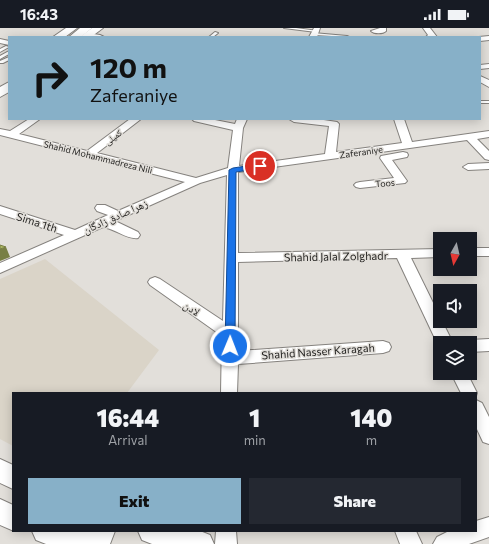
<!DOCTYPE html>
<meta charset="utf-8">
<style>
:root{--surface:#171b24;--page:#242831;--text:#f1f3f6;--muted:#9ea1a6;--accent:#87b0c8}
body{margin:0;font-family:Commissioner,"Noto Naskh Arabic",sans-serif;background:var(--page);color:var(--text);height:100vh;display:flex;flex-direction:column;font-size:15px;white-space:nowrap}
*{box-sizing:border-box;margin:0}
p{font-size:13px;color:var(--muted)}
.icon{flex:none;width:22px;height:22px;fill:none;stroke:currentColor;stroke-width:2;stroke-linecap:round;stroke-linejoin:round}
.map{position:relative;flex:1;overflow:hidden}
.details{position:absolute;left:12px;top:364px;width:465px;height:140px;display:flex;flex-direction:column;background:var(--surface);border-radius:0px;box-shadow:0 2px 10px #0003}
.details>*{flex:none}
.top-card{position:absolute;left:8px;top:8px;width:473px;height:84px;border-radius:0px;box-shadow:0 2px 10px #0003;background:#87b0c8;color:#111;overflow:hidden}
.needle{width:26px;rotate:188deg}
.tools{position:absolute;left:433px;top:204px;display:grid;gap:8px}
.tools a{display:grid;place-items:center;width:44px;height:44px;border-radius:0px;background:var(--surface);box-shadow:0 2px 10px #0003;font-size:20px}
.pin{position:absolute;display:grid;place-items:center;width:34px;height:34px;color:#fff;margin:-17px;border:2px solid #fff;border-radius:50%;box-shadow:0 1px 4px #0007}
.me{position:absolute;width:44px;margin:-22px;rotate:1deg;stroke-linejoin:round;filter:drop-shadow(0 0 3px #0008)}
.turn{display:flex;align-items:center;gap:14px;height:84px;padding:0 16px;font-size:18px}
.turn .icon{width:52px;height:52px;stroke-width:2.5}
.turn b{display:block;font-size:28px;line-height:34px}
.eta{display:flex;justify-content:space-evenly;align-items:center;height:68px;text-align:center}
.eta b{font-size:24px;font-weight:800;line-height:28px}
.button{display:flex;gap:8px;margin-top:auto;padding:8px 16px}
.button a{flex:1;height:46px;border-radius:0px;background:var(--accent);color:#111;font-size:16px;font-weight:800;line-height:46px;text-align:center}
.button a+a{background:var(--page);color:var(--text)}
.status{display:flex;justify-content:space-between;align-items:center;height:28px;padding:0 20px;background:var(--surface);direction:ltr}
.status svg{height:11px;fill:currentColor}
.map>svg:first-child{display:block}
.built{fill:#dad4c8}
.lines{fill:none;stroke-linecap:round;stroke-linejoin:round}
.service-casing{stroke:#85827e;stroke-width:2}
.minor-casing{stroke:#85827e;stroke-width:2}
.tertiary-casing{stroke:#85827e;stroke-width:2}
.secondary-casing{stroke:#85827e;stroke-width:2}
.primary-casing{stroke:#85827e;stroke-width:2}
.service{fill:#fff;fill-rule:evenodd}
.minor{fill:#fff;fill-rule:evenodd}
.tertiary{fill:#fff;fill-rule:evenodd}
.secondary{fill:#fff;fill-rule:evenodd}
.primary{fill:#fff;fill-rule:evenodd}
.shaded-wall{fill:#787f44}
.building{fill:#abb661;stroke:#787f44}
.route{fill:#1a73e8;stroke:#114b97}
.labels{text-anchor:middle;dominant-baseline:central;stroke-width:3;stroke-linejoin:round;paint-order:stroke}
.far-street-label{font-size:9px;fill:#201f1d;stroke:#e2dfda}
.street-label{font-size:11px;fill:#201f1d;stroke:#e2dfda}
</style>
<div class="status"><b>16:43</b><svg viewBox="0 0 49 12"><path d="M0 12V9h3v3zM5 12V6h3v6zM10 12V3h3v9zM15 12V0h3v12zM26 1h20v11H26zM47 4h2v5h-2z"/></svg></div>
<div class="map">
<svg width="489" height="516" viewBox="0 0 489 516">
<rect width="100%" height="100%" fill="#e2dfda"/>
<path class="built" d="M45,231L159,322L127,365H13V418L0,411V251Z"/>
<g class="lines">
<g class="service-casing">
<path id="service" d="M284,0H296L318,3L316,4Z
M215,4L218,5L213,9H209Z
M313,5L347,8L349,9L314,7Z
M6,18L9,19L0,24V21Z
M9,23V26L0,31V28Z
M9,29V32L3,35H0V33Z
M480,73H489V75H480Z"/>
</g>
<g class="minor-casing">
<path id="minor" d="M314,0H320L317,9H309Z
M380,0H386V3C383,6 374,6 371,3Z
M423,0H430L437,9H426L428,7Z
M87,5L100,7L104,9L85,8V6Z
M489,8V12L480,13L479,9Z
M0,11L9,13V17L0,15Z
M489,36V40L480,41V37Z
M480,48L489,52V59L480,54Z
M29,91H40L19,106L87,123L130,91H141L97,125L196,150L228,140L233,102L194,93L192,91H210L235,96L237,91H247L243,100L239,138L325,126L329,98L294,94L289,91H317L337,94L339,96L336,124L402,115L394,91H404L412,114L489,103V109L477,111L489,123V132L485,131L467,112L238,144V225L440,221V229L411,230L440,289V293H442L453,315H440L439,319L397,230L238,234V323L383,313L389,315L391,319L389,323L383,325L238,336L237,365H221L222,308L150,257L148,254L150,251L155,249L160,251L223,293L227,147L200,155L115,193L138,204L140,207L138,210C128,212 115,201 103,199L0,245V235L64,207L0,186V178L75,202L108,187L97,183L95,180L97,177H105L118,183L185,154L0,107V101L10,103Z
M403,124L407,125L408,127L407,129L392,132L407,153L405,155L360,160L356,159L354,157L356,155L360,154L394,150L380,130L381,128Z
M489,135V141L468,142L463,139L468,136Z
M470,220H489V228H470Z
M489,311V323L470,324V315H464L470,312Z
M451,345H467L477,365L476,368V365H461Z
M476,372L482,375L489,389V416L483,414L476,399Z
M489,489V509L469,516H433L437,509L449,503H476V493Z
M216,503H236L237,516H215Z
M395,503H416L422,516H400Z"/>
</g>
<g class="tertiary-casing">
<path id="tertiary" d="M0,431L13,437V461L0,455Z
M0,471L13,477L14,503L0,497Z
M32,503H115L110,516H46L36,512Z
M138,503H200L210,507L214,516H152L142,512Z"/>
</g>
<g class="secondary-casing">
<path id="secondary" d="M66,0H77L65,9H53Z
M92,0H103L91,9H80Z"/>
</g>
<g class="primary-casing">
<path id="primary" d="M80,0H92L81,9H69Z
M9,54V64L0,69V59Z"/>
</g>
<use href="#service" class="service"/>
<use href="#minor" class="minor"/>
<use href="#tertiary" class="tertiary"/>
<use href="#secondary" class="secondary"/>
<use href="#primary" class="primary"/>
</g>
<path class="shaded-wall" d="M6,219L10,229L0,233V221Z"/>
<path class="building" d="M0,217L6,219L0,221Z"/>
<path class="route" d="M260,136L264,138L263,140L236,144L235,318L233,320H226L225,318L229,142L233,140Z"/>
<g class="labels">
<g class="far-street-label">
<text transform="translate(113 109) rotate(-37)">کمیلی</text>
<text transform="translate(361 124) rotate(-8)">Zaferaniye</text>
<text transform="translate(98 129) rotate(14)">Shahid Mohammadreza Nili</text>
<text transform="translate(385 155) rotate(-5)">Toos</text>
</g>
<g class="street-label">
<text transform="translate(115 188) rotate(-24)">زهرا صادق زادگان</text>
<text transform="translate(37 194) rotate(18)">Sima 1th</text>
<text transform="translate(336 228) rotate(-1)">Shahid Jalal Zolghadr</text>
<text transform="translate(192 280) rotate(34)">لادن</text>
<text transform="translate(318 323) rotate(-4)">Shahid Nasser Karagah</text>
</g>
</g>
</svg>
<div class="tools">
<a><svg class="needle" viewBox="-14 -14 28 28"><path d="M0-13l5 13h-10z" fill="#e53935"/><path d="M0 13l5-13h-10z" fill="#9ea1a6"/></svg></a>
<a><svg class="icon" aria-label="sound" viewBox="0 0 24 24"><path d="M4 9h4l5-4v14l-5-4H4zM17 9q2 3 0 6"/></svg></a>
<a><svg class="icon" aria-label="layers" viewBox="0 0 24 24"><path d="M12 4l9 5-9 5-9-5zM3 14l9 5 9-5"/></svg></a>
</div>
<div class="pin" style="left:260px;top:138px;background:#d93025"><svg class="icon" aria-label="arrive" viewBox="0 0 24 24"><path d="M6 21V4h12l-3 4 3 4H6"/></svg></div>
<svg class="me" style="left:230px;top:318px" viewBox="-20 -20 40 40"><circle r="17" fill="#1a73e8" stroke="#fff" stroke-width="3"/><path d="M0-11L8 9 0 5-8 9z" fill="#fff"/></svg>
<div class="top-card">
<div class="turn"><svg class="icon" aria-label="right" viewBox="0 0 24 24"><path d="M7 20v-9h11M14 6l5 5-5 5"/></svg><div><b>120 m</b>Zaferaniye</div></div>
</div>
<section class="details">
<div class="eta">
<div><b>16:44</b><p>Arrival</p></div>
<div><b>1</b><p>min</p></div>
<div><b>140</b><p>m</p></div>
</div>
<div class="button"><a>Exit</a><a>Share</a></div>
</section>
</div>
